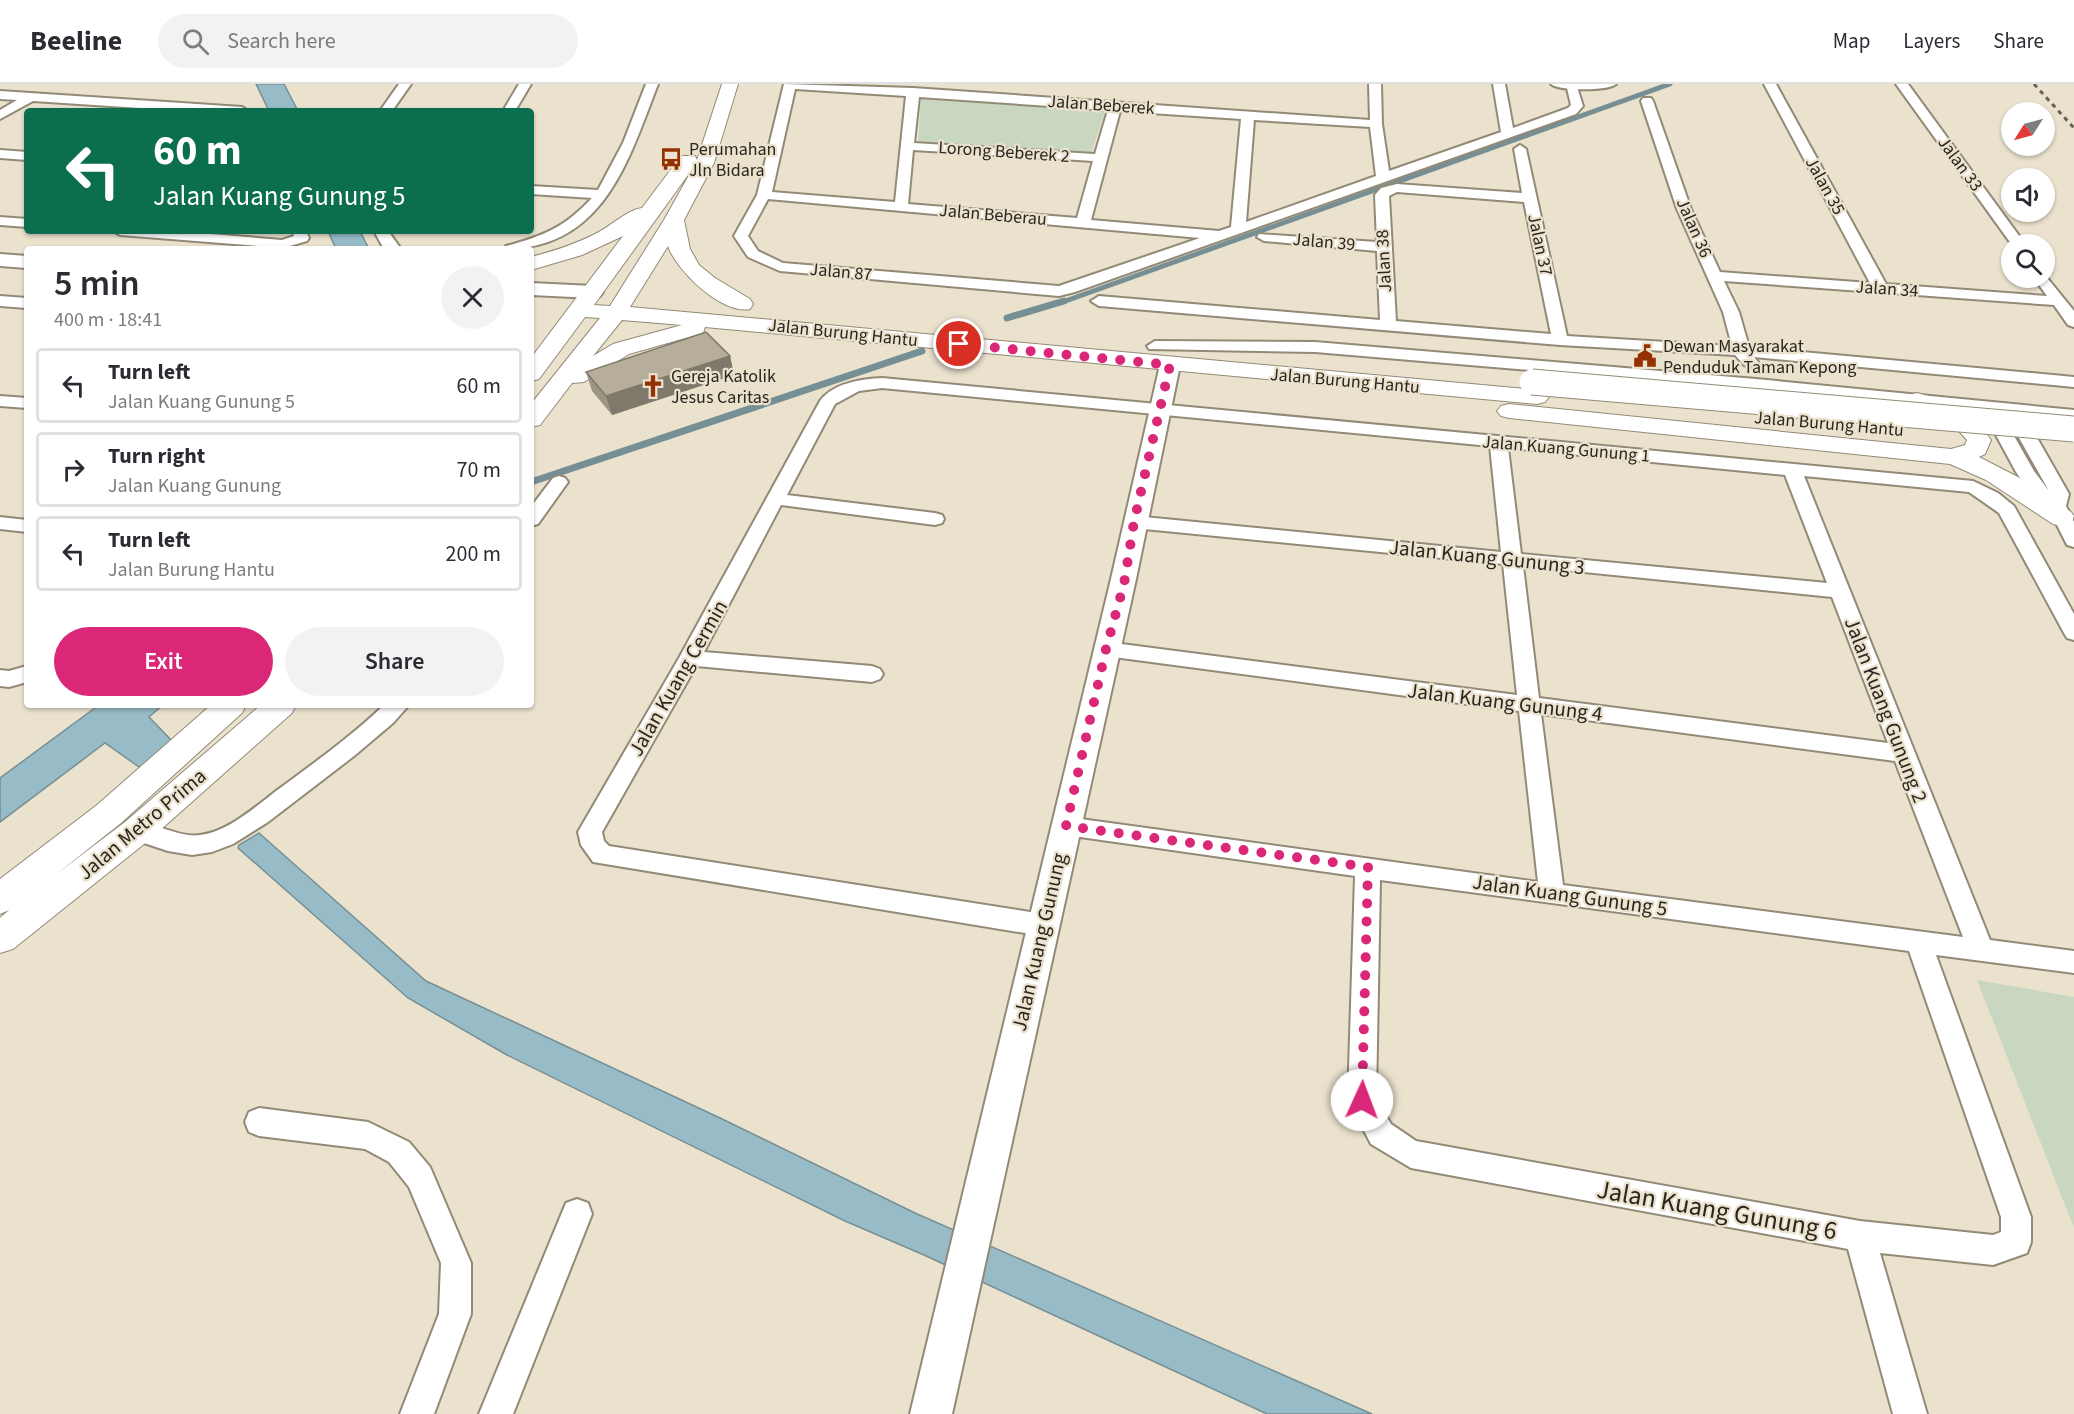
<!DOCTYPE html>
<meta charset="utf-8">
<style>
:root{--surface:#fff;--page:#f2f2f3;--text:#2b2b33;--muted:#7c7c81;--line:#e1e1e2;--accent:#db2777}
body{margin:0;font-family:"Source Sans 3",sans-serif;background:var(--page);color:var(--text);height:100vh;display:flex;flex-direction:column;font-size:22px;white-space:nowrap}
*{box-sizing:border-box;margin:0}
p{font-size:20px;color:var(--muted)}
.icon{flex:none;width:33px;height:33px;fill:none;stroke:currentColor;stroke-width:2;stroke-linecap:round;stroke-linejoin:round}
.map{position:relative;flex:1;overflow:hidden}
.side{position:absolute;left:24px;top:162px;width:510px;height:462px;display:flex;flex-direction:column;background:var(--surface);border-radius:6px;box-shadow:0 2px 4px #0004}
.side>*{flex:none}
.top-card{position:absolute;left:24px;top:24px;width:510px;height:126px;border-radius:6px;box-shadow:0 2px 4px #0004;background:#0b6e4f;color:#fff;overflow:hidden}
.needle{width:39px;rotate:234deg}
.buttons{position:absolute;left:2001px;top:18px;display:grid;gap:12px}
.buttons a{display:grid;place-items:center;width:54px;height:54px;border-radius:50%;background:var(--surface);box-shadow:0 2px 4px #0004;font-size:30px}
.pin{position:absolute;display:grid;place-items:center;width:51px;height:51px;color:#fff;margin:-26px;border:3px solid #fff;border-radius:50%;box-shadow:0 2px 6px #0007}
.me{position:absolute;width:66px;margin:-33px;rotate:2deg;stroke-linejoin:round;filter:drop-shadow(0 0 4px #0008)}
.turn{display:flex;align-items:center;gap:21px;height:126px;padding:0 30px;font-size:27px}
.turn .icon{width:78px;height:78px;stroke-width:2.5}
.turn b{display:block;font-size:42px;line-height:51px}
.round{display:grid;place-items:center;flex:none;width:63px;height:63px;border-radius:32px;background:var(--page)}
.overview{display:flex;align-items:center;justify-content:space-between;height:102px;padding:0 30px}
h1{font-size:36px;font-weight:600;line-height:45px}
.button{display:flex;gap:12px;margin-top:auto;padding:12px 30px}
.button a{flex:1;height:69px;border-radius:36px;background:var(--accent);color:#fff;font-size:24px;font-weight:600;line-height:69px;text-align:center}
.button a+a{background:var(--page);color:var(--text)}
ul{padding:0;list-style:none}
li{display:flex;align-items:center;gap:18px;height:75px;margin:0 12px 9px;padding:0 18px;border:3px solid var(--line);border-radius:6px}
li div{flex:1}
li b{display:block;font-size:22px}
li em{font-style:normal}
header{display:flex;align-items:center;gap:36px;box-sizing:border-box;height:84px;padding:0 30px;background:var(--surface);border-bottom:2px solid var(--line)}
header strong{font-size:28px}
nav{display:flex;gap:33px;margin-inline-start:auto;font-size:21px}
.search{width:420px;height:54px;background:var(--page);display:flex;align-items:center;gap:15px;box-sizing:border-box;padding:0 21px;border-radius:33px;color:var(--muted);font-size:22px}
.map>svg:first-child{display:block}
.green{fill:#c9d6c0}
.water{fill:#97bcc8;stroke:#768f95;stroke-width:1.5}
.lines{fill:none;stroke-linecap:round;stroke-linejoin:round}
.stream-far1{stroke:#768f95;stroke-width:5}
.stream{stroke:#768f95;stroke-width:7}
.minor-casing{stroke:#928a77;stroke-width:4}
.tertiary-casing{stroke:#928a77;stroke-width:4}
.secondary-casing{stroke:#928a77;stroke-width:2}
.minor{fill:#fff;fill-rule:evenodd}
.tertiary{fill:#fff;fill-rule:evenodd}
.secondary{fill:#fff;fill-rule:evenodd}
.rail{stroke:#666055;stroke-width:3;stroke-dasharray:4.5 4.5;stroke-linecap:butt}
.secondary-bridge-casing{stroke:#928a77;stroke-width:27;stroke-linecap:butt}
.secondary-bridge{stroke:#fff;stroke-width:25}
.wall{fill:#9d9584}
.shaded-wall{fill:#7f796c}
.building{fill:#b6ad9a;stroke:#7f796c;stroke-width:1.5}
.route{stroke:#db2777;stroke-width:10;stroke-dasharray:0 18}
.labels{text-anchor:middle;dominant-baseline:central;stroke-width:4.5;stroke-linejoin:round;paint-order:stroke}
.far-street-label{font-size:18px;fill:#2a261f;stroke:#ebe2ce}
.far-poi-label{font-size:18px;fill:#2a261f;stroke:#ebe2ce;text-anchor:start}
.street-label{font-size:21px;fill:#2a261f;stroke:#ebe2ce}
.near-street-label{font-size:26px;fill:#2a261f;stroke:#ebe2ce}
</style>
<header>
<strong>Beeline</strong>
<div class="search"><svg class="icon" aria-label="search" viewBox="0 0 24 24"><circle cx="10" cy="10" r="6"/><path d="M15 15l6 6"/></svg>Search here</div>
<nav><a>Map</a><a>Layers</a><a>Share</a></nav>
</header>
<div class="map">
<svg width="2074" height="1330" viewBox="0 0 2074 1330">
<rect width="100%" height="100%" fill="#ebe2ce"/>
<path class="green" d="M921,14L1106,25L1091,69L918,60Z
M1977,896L2074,913V1144Z"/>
<path class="water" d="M256,0H284L298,27H269Z
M328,147H360L369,165H336Z
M99,621H163L149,633L173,658L144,683H139L105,659L0,738V694Z
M259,749L426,897L718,1033L915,1129L1372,1330H1267L924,1171L845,1137L507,971L408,914L238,764L239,761Z"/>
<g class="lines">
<path class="stream-far1" d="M1060,219L1670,0"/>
<path class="stream" d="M1007,234L1064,217
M531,398L922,267"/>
<g class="minor-casing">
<path id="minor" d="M399,0H411L392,27H380Z
M519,0H531L515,27H503Z
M646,0H658C628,78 603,165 504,165L506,162C544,152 565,143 592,114L531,110V102L598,106L623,59Z
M784,0L913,4L1370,36L1369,0H1381L1382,40L1389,87L1501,48L1493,0H1505L1513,44L1568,24L1571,21L1566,0H1576L1583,22L1576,30L1075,208L1059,212L780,187L748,173L734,152L757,111ZM795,5L906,12L895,118L772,108ZM919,13L1108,26L1095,70L914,59ZM1120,27L1241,35L1231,143L1219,147L1091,136ZM1254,36L1370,43L1376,92L1246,138ZM913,66L1093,77L1077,134L908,120ZM768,115L1200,154L1059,202L783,179L758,167L748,152Z
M1764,0H1776L1886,200L2047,212L2034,194H2044V190L2074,227V243L2068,241L2054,221L1724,197L1739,228L1749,263L2074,293V303L1754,273L1758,278L1750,283L1744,281L1735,271L1560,261L1099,222L1091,217L1099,212L1380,236L1377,167L1264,157L1257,153L1259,150L1377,158L1375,111L1381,104L1397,100L1522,109L1514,65L1520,61L1526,65L1567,252L1732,262L1723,228L1677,125L1641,17L1643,14H1651L1653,17L1691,125L1720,188L1870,199ZM1397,108L1524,118L1551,250L1396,237L1389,112Z
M1896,0H1908L2025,160L2012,161Z
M0,7L242,23L248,27H186L33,17L0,35V26L17,16L0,15Z
M0,66L27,68V76L0,74Z
M0,133L27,135V143L0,141Z
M113,147H174L282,156L294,152L292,147H306L309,154L307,157L283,164L120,151Z
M374,147H388L401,165H384Z
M0,212L27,214V224L0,222Z
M1155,257L1315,258L1756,295L2074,326V336L2024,331L2069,410L2066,422L2074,438V463L2067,461L2049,425L2032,412L2016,388L1983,327L1756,305L1315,268L1149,265L1147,262ZM2001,329H2005L2049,407L2034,387Z
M882,294L1973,397L1998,409L2014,422L2074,530V556L2067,554L2064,549L1999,429L1969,408L1804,392L1990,856L2074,867V889L1936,871L2031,1133V1158L2027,1169L1993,1181L1880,1169L1927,1330H1893L1848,1165L1411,1084L1371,1060L1348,1016L1355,792L1066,751L1058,749L1054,742L1058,735L1066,733L1538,798L1519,627L1106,572L1099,570L1096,565L1099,560L1106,558L1517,611L1503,480L1134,444L1127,442L1125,438L1127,434L1134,432L1501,468L1490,362L882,304L859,307L835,320L787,411L935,429L942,431L944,435L942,439L935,441L781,421L704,568L872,582L880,585L883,590L880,595L872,598L696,582L602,748L604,757L609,762L1043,830L1052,833L1056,841L1052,849L1043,852L593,778L581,761L578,748L679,574L820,317C833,299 861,295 882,294ZM1508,364L1785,391L1827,499L1521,470ZM1523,482L1832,513L1888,659L1539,614ZM1541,630L1895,677L1963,853L1563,801ZM1380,796L1909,867L2001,1133V1148L1993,1151L1860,1137L1416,1057L1391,1040L1376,1014Z
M0,312L27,314V324L0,322Z
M559,392L565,394L568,398L538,440L531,442V423L553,394Z
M0,433L27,436V448L0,445Z
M27,582V598L9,603L0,602V586L9,587Z
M384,621H409L393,639L354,672L268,738L233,760L212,768L192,771L168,767L129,754L125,747L129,740C149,733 176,755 200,751C231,747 259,719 283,702C318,676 353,651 384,621Z
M259,1024L368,1038L409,1058L430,1083L471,1179V1230L434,1330H400L439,1230L441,1179L409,1103L389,1078L365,1065L259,1052L249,1048L245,1038L249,1028Z
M577,1115L588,1119L592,1130L513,1330H479L566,1119Z"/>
</g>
<g class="tertiary-casing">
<path id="tertiary" d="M1551,0H1616C1609,7 1558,7 1551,0Z
M0,170L27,172V184L0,182Z
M531,199L593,202L600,204L603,208L600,212L593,214L531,211Z
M1170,275L1177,277L1180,281L1136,495L952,1330H910L1111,495L1160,281L1163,277Z"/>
</g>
<g class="secondary-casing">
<path id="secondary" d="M722,0H738L714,79L684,136L690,165L699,181L715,194L750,215L753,220L750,225C722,231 676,186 668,162L630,223L1537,306L1545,308L1549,313L1545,318L1537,320L705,243L703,249L629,270L584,298L572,299L540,341L531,343V320L600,234L585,233L539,295L531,297V274L623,152L582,171L531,186V173C554,167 576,160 597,149C611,142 627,126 642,124L681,72H695L697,76ZM693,84L664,136L610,222L594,221ZM622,236L682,241L613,260L593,272Z
M1917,309C1947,316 1974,330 1991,356L1985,370L1979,373L2018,393L2071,428L2074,432L2071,440L2062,442L2053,440L1986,396L1950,380L1509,334L1501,332L1497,327L1501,322L1509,320L1951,365L1965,361L1967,356L1958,346L1943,336L1909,321L1905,316L1909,311Z
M211,621H246L242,629L121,739L54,792L125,738L261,621H296L292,629L149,756L13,865L0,869V834L9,826L0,830V795L97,721Z"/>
</g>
<use href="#minor" class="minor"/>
<use href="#tertiary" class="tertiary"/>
<use href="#secondary" class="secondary"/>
<path class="rail" d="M2034,0L2074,44"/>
<g class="secondary-bridge-casing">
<path id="secondary-bridge" d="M1532,298L2074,345"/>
</g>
<use href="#secondary-bridge" class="secondary-bridge"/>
</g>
<path class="wall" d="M730,272L734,291L612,331L592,307L586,288Z"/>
<path class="shaded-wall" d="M730,272L734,291L612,331L606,312Z"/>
<path class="building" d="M706,248L730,272L606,312L586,288Z"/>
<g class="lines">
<path class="route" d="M959,260L1170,281L1134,438L1124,500L1106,565L1066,742L1368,783L1362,1016"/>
</g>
<defs>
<g id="bus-bare" transform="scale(1.8)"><path d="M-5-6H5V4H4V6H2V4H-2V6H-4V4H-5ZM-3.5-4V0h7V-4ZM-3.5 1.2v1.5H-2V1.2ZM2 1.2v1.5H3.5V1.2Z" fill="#953100" stroke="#ebe2ce" stroke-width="2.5" paint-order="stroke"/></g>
<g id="civic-bare" transform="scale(1.8)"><path d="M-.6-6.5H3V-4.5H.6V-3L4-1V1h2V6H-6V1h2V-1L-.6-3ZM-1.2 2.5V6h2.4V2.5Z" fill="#953100" stroke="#ebe2ce" stroke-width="2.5" paint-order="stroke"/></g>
<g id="church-bare" transform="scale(1.8)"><path d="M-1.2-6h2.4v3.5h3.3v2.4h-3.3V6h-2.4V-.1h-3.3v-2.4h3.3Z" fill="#953100" stroke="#ebe2ce" stroke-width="2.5" paint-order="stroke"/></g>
</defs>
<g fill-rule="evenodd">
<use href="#bus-bare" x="671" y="75"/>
<use href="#civic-bare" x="1645" y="272"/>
<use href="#church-bare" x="653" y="302"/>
</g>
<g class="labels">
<g class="far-street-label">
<text transform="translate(1101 21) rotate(4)">Jalan Beberek</text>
<text transform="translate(1004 68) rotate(4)">Lorong Beberek 2</text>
<text transform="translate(1960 80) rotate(54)">Jalan 33</text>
<text transform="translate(1825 102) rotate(61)">Jalan 35</text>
<text transform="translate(993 131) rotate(5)">Jalan Beberau</text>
<text transform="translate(1694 144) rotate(66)">Jalan 36</text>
<text transform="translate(1324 158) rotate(5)">Jalan 39</text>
<text transform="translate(1540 161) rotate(78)">Jalan 37</text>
<text transform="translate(1384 177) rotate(-93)">Jalan 38</text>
<text transform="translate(841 188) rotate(5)">Jalan 87</text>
<text transform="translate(1887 205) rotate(4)">Jalan 34</text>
<text transform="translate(843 249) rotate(6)">Jalan Burung Hantu</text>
<text transform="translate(1345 297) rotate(5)">Jalan Burung Hantu</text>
<text transform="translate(1829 340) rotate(5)">Jalan Burung Hantu</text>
<text transform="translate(1566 365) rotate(5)">Jalan Kuang Gunung 1</text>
</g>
<g class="far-poi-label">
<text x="689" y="65">Perumahan<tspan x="689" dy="21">Jln Bidara</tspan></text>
<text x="1663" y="262">Dewan Masyarakat<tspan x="1663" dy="21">Penduduk Taman Kepong</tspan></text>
<text x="671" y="292">Gereja Katolik<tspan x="671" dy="21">Jesus Caritas</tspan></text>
</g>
<g class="street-label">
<text transform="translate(1487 473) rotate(6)">Jalan Kuang Gunung 3</text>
<text transform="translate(678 594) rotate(-60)">Jalan Kuang Cermin</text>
<text transform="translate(1505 618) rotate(7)">Jalan Kuang Gunung 4</text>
<text transform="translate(1886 626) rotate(69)">Jalan Kuang Gunung 2</text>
<text transform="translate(142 740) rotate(-40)">Jalan Metro Prima</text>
<text transform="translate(1570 811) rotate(8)">Jalan Kuang Gunung 5</text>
<text transform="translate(1039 858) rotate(-77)">Jalan Kuang Gunung</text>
</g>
<g class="near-street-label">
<text transform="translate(1717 1126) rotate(10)">Jalan Kuang Gunung 6</text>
</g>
</g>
</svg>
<div class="buttons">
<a><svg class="needle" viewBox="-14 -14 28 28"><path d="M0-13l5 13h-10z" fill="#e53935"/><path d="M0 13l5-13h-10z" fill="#7c7c81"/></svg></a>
<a><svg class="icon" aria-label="sound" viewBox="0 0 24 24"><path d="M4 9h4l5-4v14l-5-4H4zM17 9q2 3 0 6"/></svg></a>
<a><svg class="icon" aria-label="search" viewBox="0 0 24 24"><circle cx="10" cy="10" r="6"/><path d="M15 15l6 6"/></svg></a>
</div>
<div class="pin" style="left:959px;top:260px;background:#d93025"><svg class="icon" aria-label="arrive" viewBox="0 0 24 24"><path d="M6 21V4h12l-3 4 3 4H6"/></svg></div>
<svg class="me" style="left:1362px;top:1016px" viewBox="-20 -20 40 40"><circle r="19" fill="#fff"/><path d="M0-13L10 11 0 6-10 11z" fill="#db2777"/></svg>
<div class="top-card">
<div class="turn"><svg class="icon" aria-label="left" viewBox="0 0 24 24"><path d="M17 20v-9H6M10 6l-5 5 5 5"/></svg><div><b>60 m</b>Jalan Kuang Gunung 5</div></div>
</div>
<section class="side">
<div class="overview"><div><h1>5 min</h1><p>400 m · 18:41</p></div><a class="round"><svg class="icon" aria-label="close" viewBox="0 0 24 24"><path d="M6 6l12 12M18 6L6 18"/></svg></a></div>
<ul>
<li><svg class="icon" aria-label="left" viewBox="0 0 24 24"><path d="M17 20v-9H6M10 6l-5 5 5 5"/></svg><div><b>Turn left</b><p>Jalan Kuang Gunung 5</p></div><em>60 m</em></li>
<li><svg class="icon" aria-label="right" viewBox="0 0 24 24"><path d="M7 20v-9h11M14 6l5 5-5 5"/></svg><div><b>Turn right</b><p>Jalan Kuang Gunung</p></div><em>70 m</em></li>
<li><svg class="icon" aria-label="left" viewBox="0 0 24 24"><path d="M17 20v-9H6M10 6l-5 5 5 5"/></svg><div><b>Turn left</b><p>Jalan Burung Hantu</p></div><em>200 m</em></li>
</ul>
<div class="button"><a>Exit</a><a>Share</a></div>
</section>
</div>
